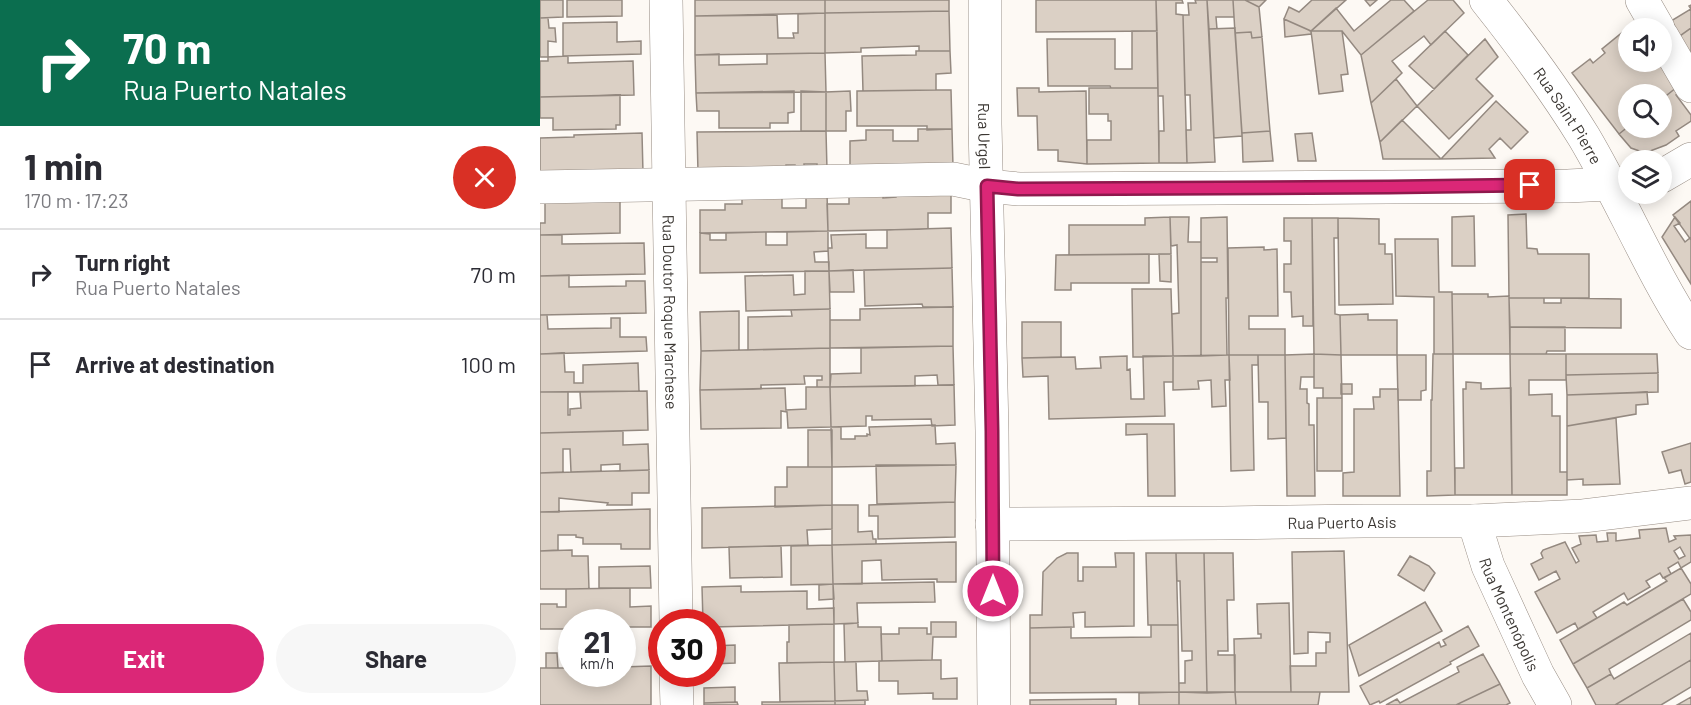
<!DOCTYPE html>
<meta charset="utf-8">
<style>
:root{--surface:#fff;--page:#f7f7f7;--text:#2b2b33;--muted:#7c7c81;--line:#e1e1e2;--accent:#db2777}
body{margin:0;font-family:Barlow,sans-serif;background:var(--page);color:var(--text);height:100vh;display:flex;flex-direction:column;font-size:22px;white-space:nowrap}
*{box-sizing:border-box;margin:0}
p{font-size:20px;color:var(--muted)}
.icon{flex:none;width:33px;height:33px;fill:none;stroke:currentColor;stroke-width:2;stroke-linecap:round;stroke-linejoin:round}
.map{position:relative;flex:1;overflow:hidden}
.panel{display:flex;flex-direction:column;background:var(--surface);width:540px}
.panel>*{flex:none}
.guide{background:#0b6e4f;color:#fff;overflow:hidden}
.controls{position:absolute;left:1078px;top:18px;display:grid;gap:12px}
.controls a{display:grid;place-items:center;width:54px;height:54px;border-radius:50%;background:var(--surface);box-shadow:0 3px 15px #0003;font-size:30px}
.speed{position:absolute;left:18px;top:609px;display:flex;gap:12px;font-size:30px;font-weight:700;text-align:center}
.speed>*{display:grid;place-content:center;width:78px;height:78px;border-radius:50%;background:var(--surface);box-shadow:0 3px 15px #0003;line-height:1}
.speed small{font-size:15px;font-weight:400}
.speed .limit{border:9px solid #d22;background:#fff;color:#111}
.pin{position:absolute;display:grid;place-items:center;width:51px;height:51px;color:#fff;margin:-26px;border-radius:12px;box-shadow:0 3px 9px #0006}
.me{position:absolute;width:66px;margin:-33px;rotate:0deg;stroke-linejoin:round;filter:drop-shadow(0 0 4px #0008)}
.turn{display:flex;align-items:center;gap:21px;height:126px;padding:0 24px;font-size:27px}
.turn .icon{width:78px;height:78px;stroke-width:2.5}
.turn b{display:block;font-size:42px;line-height:51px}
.round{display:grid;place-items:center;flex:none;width:63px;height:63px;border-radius:32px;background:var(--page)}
.summary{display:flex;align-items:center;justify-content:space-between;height:102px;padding:0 24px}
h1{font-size:36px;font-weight:700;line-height:45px}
.action{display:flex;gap:12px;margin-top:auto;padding:12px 24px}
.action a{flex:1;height:69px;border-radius:36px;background:var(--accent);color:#fff;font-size:24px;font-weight:700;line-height:69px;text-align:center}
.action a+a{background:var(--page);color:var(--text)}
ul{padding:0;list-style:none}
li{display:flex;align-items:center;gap:18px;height:90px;padding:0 24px;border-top:2px solid var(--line)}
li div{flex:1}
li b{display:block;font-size:22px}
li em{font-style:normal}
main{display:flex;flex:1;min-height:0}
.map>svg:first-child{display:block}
.building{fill:#dbd0c5;stroke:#948980;stroke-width:1.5;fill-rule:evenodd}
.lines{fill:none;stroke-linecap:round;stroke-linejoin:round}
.minor-casing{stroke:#978c83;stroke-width:34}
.minor{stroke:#fff;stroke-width:33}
.route-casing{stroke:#8e194d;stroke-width:15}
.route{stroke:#db2777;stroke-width:10}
.labels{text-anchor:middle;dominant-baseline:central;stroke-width:4.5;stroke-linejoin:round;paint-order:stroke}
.street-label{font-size:16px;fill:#3b3733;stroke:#fff}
</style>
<main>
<section class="panel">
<div class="guide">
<div class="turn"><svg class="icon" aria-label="right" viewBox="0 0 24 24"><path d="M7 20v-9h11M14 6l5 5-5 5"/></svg><div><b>70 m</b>Rua Puerto Natales</div></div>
</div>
<div class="summary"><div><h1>1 min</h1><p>170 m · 17:23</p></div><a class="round" style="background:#d93025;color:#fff"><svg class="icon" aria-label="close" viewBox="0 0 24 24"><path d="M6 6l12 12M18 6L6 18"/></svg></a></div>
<ul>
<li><svg class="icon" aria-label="right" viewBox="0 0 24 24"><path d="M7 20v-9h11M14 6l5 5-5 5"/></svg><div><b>Turn right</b><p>Rua Puerto Natales</p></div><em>70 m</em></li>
<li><svg class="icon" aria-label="arrive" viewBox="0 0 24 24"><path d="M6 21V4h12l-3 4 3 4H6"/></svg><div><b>Arrive at destination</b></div><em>100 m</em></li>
</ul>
<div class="action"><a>Exit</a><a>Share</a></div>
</section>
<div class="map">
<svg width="1151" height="705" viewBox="0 0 1151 705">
<rect width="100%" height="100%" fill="#fdf9f4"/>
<path class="building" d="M0,0H23V17L0,18Z
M27,0H82V16L27,17Z
M155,0H285V13L155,16Z
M285,0H409V11L285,13Z
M496,0H616L617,31L496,32Z
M616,0H642L643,3H636V14L643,15L647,163H619V131H624L623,96H618Z
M655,0H667L675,162L647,163L646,130H651L650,95H645L643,15H649L648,3H656Z
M667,0H693L694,17H676L677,29H669Z
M693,0H705L719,7L722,37L712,38L711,32L695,33Z
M705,0H726L719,7Z
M772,0H806L771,31L744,19L749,7L759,12Z
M825,0H837L830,6Z
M851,0H864L874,11L821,55L802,31H771L796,8L814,31Z
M888,0H913L924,13L891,45L884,36L852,61L862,73L831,103L821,55Z
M1151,5V28L1140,36L1131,21L1151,9L1149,6Z
M409,11L410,51H379V46L321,48V52L285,53V13Z
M285,13V53L155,55V16L237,15L238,38H254L253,33H258V14Z
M0,18H8L9,28H15L16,42L8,41V57H0Z
M1100,18L1105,28H1089V62H1122L1137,87L1122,99V94H1089V126L1079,134L1032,73L1050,59L1053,63L1065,53L1062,49Z
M744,19L771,31V34L745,37Z
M77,22V42L101,41V54L23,56V23Z
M695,28L702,136L674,138L669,29Z
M1151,28V61L1137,38Z
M592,31H617L618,88H571L570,86H508L507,39H575V69H592Z
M771,31H802L808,74L801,75L803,91L779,94Z
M905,31L928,55L894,89L869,66Z
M711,32L712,38L722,37L730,131L702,133L695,33Z
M945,39L958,57L936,79L953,96L909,139L877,106Z
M376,51H410L411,73L396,74V90L323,91L322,56L376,55Z
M285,53L286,92L156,93L155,55L179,54V65L227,64V54Z
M28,56V63L93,61L94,95L0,97V61H8V57Z
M856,79L877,106L840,142L831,103Z
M1137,87L1140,92L1136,95L1151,115V121L1136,131L1139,136L1126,145L1105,153L1091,148L1079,134L1089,126V128H1122V99Z
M477,88H499V92L546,91L547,164L518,161V150H498L497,116H478Z
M549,88H618L619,163L547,164V140H571V121H568V114H549Z
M396,90H411L412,129L387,130V126H317V91Z
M254,91V112L248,113V123H230V128H179V111H157L156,93Z
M261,91L286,92V131H261Z
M310,91L311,111H306V131H286V92Z
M80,95V125H76V129L13,130V118H0V97Z
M956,101L988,132L971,149L960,138L949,149L955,158L901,159Z
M862,120L901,159H843L840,142Z
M378,129H412L413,167L310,169V141L326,140V130H353V141H378Z
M286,131L287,170H277V164H264V170H255V165H246V170L158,172L157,132Z
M730,131L733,161L703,162L702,133Z
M102,133L103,173L0,175V138L34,137V135Z
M772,133L776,161H758L755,134Z
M411,190V213H388V229L288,231L287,204H309V193L343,191V198L356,197V191Z
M287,193L288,231L160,233V210H185V204H202V196L242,197V208H266V194Z
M80,198V233L0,235V223H5V199Z
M1151,201V240L1133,215Z
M986,214L987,248L997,249L998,254H1049V298H969L968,215Z
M934,216L935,266H912V217Z
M630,217H649L648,242H661V356H633L632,314L639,313L637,245L631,246Z
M630,217L631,254L529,255V225H605V218Z
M687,217L688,298H686L687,355L661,356V262H677V258H661V218Z
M1135,217L1140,223L1134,226L1145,242L1150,238L1151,240V284L1122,237Z
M744,218H772L773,326H763V316L752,317L751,292H744V264H751V241H744Z
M772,218H798V238H794L795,314L800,315L801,355L774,354Z
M798,218L839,219V244H845V254H852L853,304L799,305Z
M411,228L412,268L289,271L288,248H292L291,235L326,234V248H347V230Z
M288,231V251L274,252L275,262H289V271L160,273V233L170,234V240H186V233L226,232V245H247V232Z
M0,235H22V244L104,243L105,274L0,276Z
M855,239H898L899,292H912L913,354H894V297L856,296Z
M724,247V250L737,249L738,316H709V329H745V355H689L688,248Z
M609,254V283H531V290H515L516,255Z
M619,254H631V282L620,281Z
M412,268L413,307H383L382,304L325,306L324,270Z
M313,270L314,292H290L289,271Z
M265,271H289L290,309L206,311L205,276L253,275L254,295L265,294Z
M29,275V287L86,286V281H105L106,313L0,315V276Z
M592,289H631L633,356L593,357Z
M912,294H948V297L969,296L970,354H913Z
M969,298H1004V303H1021V298L1081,299V328L970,327Z
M413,307V346L290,348V320H320V309Z
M290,309V348L208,350V317L252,316L251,310Z
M199,311V350L161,351L160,312Z
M828,314V320H857V355H801L800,315Z
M0,315H7L8,329L71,328V318H80V337H106L107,351L0,354Z
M482,322H521V357L482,358Z
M970,327H1025V351H1007L1006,354H970Z
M413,346L414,385H398L397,375L375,376V386L290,387L291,374L321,373V348Z
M290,348V387H277V380H282V376H264L265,384L221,385V389L160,390L161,351Z
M24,353L25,372H34V383H43V365L98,363L99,391L0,392V354Z
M774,354V377H761L760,389H767V403L769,404V425H774L775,496H747L745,355Z
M774,354L801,355L802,398H783V388H774Z
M893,354H913L915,495L887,496V471H891V400H892Z
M970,354H1026V380H989V395L1012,394V416H1020V472H1027V495H972Z
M1026,354H1117L1118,373L1026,375Z
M687,355H689L690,380H685L686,406L672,407L671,380L658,381L659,389L633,390V356Z
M689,355H718V365H712L714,470L691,471Z
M718,355H745L746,438L728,439V402H719Z
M857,355H886V390L881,391V400H858Z
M587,356V370L590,369L591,399H604L603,356H633V382H624L625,416L509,419L508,376L483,377L482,358L535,357L536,369L561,368L560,357Z
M1118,373V392L1027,395L1026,375Z
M926,382L941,383V389L971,388L972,495H915V468H924L923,389H926Z
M801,384H812V394H801Z
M414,385L415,425L392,426L391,419L332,420V416H326V426L291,427L290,387Z
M266,387H290L291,427L248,428L247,412L241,411V428L161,429L160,390L245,388L246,410L266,409Z
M840,389H858L860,496H803V473L814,472V409H834L833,397H840Z
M107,391L108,430L0,433V392H28V415H30V409L41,408L40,392Z
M1107,392L1108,404L1096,405V414L1027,426V395Z
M777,398H802V471H777Z
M1076,418L1080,484L1043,485V479L1027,480V426Z
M586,424H634L635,496H608L607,434L586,435Z
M395,425L396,444L415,443L416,465L292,467L291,427H301V439H315V436H327V434L330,435L329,427Z
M268,430H292V467H268Z
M83,431V445L108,444L109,470L80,471V464L61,465V471L31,472L30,449H23V472L0,473V433Z
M1151,443V482L1145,484L1141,470L1129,473L1122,452Z
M336,465H416L415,502L337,504Z
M247,467H292V505L235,507V487H247Z
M109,470V493H92V505H67L68,503L19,498V512H0V473Z
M415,502V537L338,539V516H329V505Z
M292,505V529L267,530L268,545L162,548V508Z
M292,505H318V532L332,531L333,539H336V544L292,545Z
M110,509V549H81V544H43V538L36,537V535H18V550L0,551V512Z
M1126,528L1129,542L1136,539L1134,536L1151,535V562L1141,568L1138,562L1128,568L1131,574L1123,578L1120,573L1106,581L1110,587L1088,600L1084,593L1053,612L1057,618L1038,629L1035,623L1017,633L995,592L1020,579L1016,571L999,580L991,564L1003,558L1001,553L1003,550L1025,542L1036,563L1039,561L1032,548L1041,544L1039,536L1056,535L1057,542L1068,541L1067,533H1076V541L1100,538L1099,530ZM1140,547L1145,556L1139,559L1134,551Z
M416,542V582H397V579L342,580L341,560L322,561V584H293L292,545Z
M292,545L293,584L251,585V546Z
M241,546L242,577L190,578L189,547Z
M32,550V556H48L49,589H0V551Z
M804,551L809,692H751L750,666H776V653H786V642H790V633L768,632V653L754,654L752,552Z
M527,553H538V581H543V567H576L575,553H594V626L545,627V612L533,613L534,627L490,628V615H502L503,572L517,558Z
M606,553H636L638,625H608Z
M636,553H664L667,693L639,692V683H645V661L652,660V651H642L640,581H637Z
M664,553H693L694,600H687L688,651H678V655H695V692L667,693Z
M870,556L889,566L895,573L884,591L858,575Z
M110,566L111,588H59V567Z
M1141,568L1151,584V594L1033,664L1020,640L1084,602L1087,605L1127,581L1124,578Z
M394,582L395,602L317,603L318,623L294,624L293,584Z
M293,584L294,599L279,600V585Z
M201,586V592L267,591V609L294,608V624L172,627V622H163L162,587Z
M90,588V607L111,606V627H82V622H32V629H0V604H17V607H26V589Z
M1143,599L1151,612V620L1069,669L1071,674L1047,688L1033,664Z
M885,602L902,631L819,676L809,645Z
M749,603L751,692H695L694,639L721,638V634H718L717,604Z
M391,622H416V637H393L392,660L342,661L341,634H359V628H387V634H391Z
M318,623V627H341L342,661L305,662L304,624Z
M294,624V662L247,663V642H249V625Z
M611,625H638L639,692L490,693V628L531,627V638L611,637Z
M928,626L939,646L910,662L911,664L840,703L839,701L830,705L820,686L899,642L901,647L906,645L903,640Z
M82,627H87V661H83V667Z
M1151,633V660L1075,705H1056L1047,688L1071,674L1074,679Z
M28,634H32V668H29Z
M195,645V663L172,664V646Z
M6,653H17L18,668H6Z
M943,654L960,684L916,705H846L857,699L860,703L919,672L917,667Z
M392,660H401V679L417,678V699H393V693L358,694V681H339V661Z
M1151,660V687L1121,705H1075Z
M294,662L295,701L240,702L239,663Z
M294,662H316L317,691H327L328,700L295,701Z
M111,666V705H0V668H32V674H82V667Z
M960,684L970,703L966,705H916Z
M195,687V702L164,703V688Z
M639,692V705H599V693Z
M639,692H695L696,705H639Z
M695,692H780L778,705H696Z
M1151,697V705H1137Z
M576,699V705H490V700Z
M325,700V705H295V701Z
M295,701V705H222V702Z
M197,702L198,705H164V703Z"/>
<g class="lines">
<g class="minor-casing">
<g id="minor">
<path id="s1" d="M126,0L136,622"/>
<path id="s2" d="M445,0V124L452,431L454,705"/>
<path id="s3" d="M946,0C981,44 1015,90 1044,137C1082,201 1110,270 1151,333"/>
<path d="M1102,0L1118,28"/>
<path d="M1122,36L1151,86"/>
<path d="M1122,176L1151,159"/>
<path d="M0,187L413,179L447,186L479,189L849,187L1028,186L1089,183"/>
<path id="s4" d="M934,521L948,566L998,675L1015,705"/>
<path id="s5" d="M452,524L683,523L824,521H934L1043,516L1151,503"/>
<path d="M136,674L137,705"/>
</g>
</g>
<use href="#minor" class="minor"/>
</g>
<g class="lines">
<g class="route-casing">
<path id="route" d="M453,591L452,431L447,186L478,189L849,187L990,185"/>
</g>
<use href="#route" class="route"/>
</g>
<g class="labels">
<g class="street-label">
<text stroke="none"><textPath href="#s3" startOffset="142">Rua Saint Pierre</textPath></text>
<text stroke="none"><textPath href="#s2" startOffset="136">Rua Urgel</textPath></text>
<text stroke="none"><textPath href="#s1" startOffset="312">Rua Doutor Roque Marchese</textPath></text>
<text stroke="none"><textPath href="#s5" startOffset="350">Rua Puerto Asis</textPath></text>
<text stroke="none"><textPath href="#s4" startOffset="100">Rua Montenópolis</textPath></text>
</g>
</g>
</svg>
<div class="controls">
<a><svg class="icon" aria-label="sound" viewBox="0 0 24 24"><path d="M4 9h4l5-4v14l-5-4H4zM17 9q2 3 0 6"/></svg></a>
<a><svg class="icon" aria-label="search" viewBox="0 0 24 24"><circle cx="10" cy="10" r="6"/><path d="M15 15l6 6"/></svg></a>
<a><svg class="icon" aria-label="layers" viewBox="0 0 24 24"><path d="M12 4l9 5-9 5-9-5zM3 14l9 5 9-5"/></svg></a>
</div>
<div class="speed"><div>21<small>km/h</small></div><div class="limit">30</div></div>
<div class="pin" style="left:990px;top:185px;background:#d93025"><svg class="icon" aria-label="arrive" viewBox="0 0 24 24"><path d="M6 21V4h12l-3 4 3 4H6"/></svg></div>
<svg class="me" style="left:453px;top:591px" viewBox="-20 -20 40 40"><circle r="17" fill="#db2777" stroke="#fff" stroke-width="3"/><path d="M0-11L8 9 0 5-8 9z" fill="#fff"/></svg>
</div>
</main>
